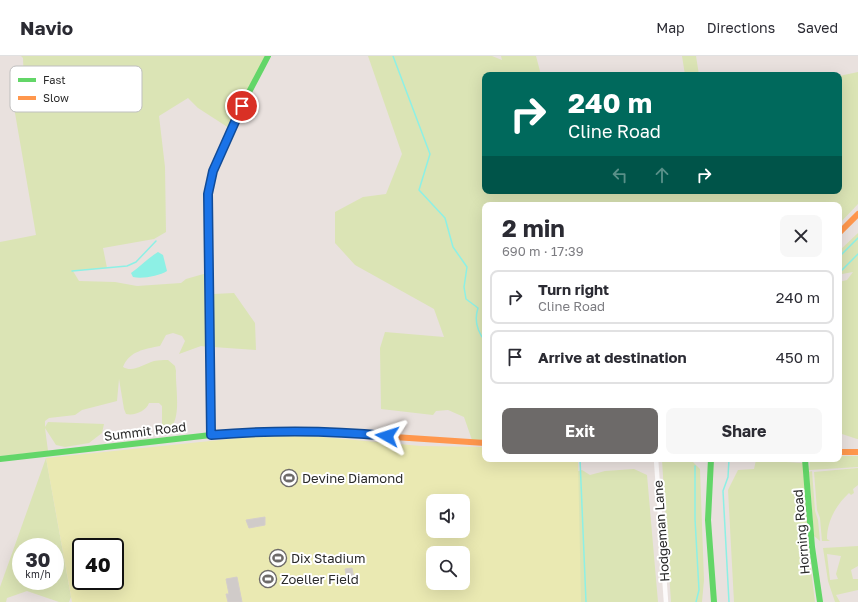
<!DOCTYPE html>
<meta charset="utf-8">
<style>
:root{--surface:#fff;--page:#f7f7f7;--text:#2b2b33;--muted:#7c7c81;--line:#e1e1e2;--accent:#6d6a69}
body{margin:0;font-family:"Golos Text",sans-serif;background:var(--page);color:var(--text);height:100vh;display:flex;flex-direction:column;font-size:15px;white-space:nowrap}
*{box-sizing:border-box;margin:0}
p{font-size:13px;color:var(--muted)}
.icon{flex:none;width:22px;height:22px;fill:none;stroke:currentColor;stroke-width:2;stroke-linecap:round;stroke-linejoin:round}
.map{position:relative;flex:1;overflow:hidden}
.side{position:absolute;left:482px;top:146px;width:360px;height:260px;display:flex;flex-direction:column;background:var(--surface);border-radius:8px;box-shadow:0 4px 16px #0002}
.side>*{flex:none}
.banner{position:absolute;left:482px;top:16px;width:360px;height:122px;border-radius:8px;box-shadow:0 4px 16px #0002;background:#00695c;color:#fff;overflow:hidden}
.fabs{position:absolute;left:426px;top:438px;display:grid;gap:8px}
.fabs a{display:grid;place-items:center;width:44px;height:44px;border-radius:8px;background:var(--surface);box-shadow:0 4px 16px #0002;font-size:20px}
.speed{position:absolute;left:12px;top:482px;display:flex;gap:8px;font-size:20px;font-weight:700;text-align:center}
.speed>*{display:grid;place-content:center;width:52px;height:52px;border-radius:50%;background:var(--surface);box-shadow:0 4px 16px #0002;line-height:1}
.speed small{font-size:10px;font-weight:400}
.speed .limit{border:2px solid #111;border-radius:6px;background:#fff;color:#111}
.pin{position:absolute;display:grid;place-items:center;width:34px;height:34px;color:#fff;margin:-17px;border:2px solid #fff;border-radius:50%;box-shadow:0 1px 4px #0007}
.me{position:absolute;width:44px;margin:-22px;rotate:276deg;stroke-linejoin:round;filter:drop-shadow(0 0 3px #0008)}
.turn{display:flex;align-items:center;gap:14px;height:84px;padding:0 20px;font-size:18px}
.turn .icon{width:52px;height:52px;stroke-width:2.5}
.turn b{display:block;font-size:28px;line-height:34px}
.lanes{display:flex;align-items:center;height:38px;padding:0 20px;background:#0003;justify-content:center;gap:20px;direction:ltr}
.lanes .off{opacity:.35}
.round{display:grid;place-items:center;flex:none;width:42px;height:42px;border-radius:8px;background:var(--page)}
.headline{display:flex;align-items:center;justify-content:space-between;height:68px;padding:0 20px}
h1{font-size:24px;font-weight:700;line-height:30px}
.primary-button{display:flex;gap:8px;margin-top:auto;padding:8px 20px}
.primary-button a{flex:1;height:46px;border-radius:8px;background:var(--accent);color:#fff;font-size:16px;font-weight:700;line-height:46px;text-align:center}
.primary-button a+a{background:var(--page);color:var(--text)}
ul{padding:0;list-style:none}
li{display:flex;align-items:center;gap:12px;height:54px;margin:0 8px 6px;padding:0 12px;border:2px solid var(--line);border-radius:8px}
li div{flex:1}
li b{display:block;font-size:15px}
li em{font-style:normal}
header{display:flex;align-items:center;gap:24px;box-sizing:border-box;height:56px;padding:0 20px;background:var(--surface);border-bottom:1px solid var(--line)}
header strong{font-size:19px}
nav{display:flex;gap:22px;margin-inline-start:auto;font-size:14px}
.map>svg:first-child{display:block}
.green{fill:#dbe4b5;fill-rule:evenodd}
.pitch{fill:#eae9b2;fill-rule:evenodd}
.water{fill:#8df0e5}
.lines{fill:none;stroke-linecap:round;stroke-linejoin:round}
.stream{stroke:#8df0e5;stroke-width:1.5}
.building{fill:#d0cbc9;stroke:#d4cdcb}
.street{stroke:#fcfafa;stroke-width:4.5}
.fast{stroke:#63d668;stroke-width:6}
.slow{stroke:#ff974d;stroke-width:6}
.route-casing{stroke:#114b97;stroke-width:10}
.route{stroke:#1a73e8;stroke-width:7}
.labels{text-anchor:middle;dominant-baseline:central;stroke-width:4;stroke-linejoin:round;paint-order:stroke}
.street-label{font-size:13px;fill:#2a2a2a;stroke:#fff}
.poi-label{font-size:13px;fill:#2a2a2a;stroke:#fff;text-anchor:start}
.key{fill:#fff;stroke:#bfbfbf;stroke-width:1}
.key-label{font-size:11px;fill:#2a2a2a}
</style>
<header>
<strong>Navio</strong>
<nav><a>Map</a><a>Directions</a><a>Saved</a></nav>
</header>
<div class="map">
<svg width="858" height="546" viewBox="0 0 858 546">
<rect width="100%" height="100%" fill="#e9e1de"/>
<path class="green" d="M21,0H265L229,72L198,52L188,42L159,60L165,111L166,176L154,183L103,192L107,212L73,215L79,225L115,226L137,230L181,227L186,223L207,217L208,291L201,290L179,298L185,285L182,280L173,277L166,279L160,290C145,293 129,295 123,311C133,317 144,308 154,305C159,304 163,304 168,304L175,310L176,315C175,330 183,367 167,374L162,371V350L159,347H149C146,355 135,360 126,358L124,353L119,323L117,345L82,354L75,359L49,362L45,365V371L48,366L104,368L102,377L89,387L65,391L56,389L45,372L48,395L0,400V186L36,179L15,57L16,24L24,28L23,2Z
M368,0H492L502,4L501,0H536L541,19H485V135H839V20L858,16V148L839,168V149H485V384H472L464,361L448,354L436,355L433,359L381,353L380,292L385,276L444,281L434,253L355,209L335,187V156L363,141L386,138L402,98Z
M682,0H696L699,19H685Z
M858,177V383H857L839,377V226L847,224L853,216L842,218L839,221V195Z
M234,237L255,267L256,294L213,291V238Z
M839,400H858V411L809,414L810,403H839Z
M46,402L71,541L69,546H59L27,535L7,542L6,546H0V531ZM21,491H55V525H21Z
M662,404L693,406L700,413L704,524L702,546H671Z
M756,404L803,407L810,506L815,546H734L728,434L738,414L754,413Z
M858,412V429L853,433L854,437L851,439L849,437C836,449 827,465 827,483L830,485H822L820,462L817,454L814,416Z
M634,413L647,419L658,546H580L575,416L582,414L590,419L605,415Z
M812,415L815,455L818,464L820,485L814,480L809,416Z
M858,490V510L851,514L853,523H858V534L836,539L840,546H835L828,525L823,492ZM827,498L841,500L836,518L838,523L830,524Z"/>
<path class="pitch" d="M300,379L421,390L485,391V403H578L581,546H72L46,402L258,380ZM433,445H463V475H433ZM81,491H115V525H81ZM433,497H463V527H433Z"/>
<path class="water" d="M158,196L163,199L167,215C159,220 143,223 133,221L131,217C141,210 148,202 158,196Z"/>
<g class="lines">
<path class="stream" d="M393,0L430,98L419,134L445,162L453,191L467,211L464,231L466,243L478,252C474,264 477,275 485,285
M839,201L858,182
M72,215L127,210L136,206L156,185
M839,217L858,198
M580,403L586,546
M695,410V463L699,534L696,546
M729,546L723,435L728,421L729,403"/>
</g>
<path class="building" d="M265,461V469L249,472L246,464Z
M352,512L355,527L348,528L345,513Z
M237,521L242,546H228L226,538H229L226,523Z"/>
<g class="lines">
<path class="street" d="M656,403L666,546"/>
<path class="fast" d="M211,379L209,131C221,84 246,43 268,0
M0,403L211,379L271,375H320L379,380
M711,403L708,464L714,546
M805,403L812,491L820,546"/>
<path class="slow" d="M839,177L858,158
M379,380L485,387
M839,396H858"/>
</g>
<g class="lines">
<g class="route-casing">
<path id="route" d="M242,50L213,115L208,138L211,379C270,374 328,374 387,380"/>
</g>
<use href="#route" class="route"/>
</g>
<defs>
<g id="stadium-ring" transform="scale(0.9)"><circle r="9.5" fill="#fff" stroke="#6d6a69" stroke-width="1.5"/><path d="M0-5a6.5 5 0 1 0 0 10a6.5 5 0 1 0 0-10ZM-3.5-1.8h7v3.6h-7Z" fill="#6d6a69"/></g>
</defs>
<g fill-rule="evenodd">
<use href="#stadium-ring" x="289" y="422"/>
<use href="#stadium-ring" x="278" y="502"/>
<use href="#stadium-ring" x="268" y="523"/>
</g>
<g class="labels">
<g class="street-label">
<text transform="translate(145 375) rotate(-7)">Summit Road</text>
<text transform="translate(661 475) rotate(-94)">Hodgeman Lane</text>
<text transform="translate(801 476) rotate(-95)">Horning Road</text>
</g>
<g class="poi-label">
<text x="302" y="422">Devine Diamond</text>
<text x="291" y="502">Dix Stadium</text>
<text x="281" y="523">Zoeller Field</text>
</g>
</g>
<rect x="10" y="10" width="132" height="46" rx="6" class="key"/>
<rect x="18" y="22" width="18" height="4" fill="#63d668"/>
<rect x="18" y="40" width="18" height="4" fill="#ff974d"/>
<g class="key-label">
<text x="43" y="28">Fast</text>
<text x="43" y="46">Slow</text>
</g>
</svg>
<div class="fabs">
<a><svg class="icon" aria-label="sound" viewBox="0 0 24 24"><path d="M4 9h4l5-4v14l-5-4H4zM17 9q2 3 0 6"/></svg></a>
<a><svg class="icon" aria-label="search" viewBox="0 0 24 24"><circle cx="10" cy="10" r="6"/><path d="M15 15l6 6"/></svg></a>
</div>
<div class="speed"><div>30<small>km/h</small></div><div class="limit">40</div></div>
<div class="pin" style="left:242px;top:50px;background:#d93025"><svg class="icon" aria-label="arrive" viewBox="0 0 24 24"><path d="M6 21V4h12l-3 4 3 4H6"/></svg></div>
<svg class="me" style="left:387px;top:380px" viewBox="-20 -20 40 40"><path d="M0-17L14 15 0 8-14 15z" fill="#1a73e8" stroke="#fff" stroke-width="4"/></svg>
<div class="banner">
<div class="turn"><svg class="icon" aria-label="right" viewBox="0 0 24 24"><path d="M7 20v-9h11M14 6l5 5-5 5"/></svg><div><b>240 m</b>Cline Road</div></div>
<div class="lanes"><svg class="icon off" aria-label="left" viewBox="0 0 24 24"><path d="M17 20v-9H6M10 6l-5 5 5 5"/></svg><svg class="icon off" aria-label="ahead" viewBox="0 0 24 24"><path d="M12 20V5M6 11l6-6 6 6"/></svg><svg class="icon" aria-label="right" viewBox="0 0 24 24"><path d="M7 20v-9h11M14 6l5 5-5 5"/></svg></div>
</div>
<section class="side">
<div class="headline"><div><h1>2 min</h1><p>690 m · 17:39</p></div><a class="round"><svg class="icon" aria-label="close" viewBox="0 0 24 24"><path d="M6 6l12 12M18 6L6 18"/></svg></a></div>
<ul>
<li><svg class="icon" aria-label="right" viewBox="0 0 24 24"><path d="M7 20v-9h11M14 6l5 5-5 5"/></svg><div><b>Turn right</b><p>Cline Road</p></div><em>240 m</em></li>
<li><svg class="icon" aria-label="arrive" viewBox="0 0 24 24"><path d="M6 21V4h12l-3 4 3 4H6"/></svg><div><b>Arrive at destination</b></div><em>450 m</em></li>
</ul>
<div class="primary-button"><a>Exit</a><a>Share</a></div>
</section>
</div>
